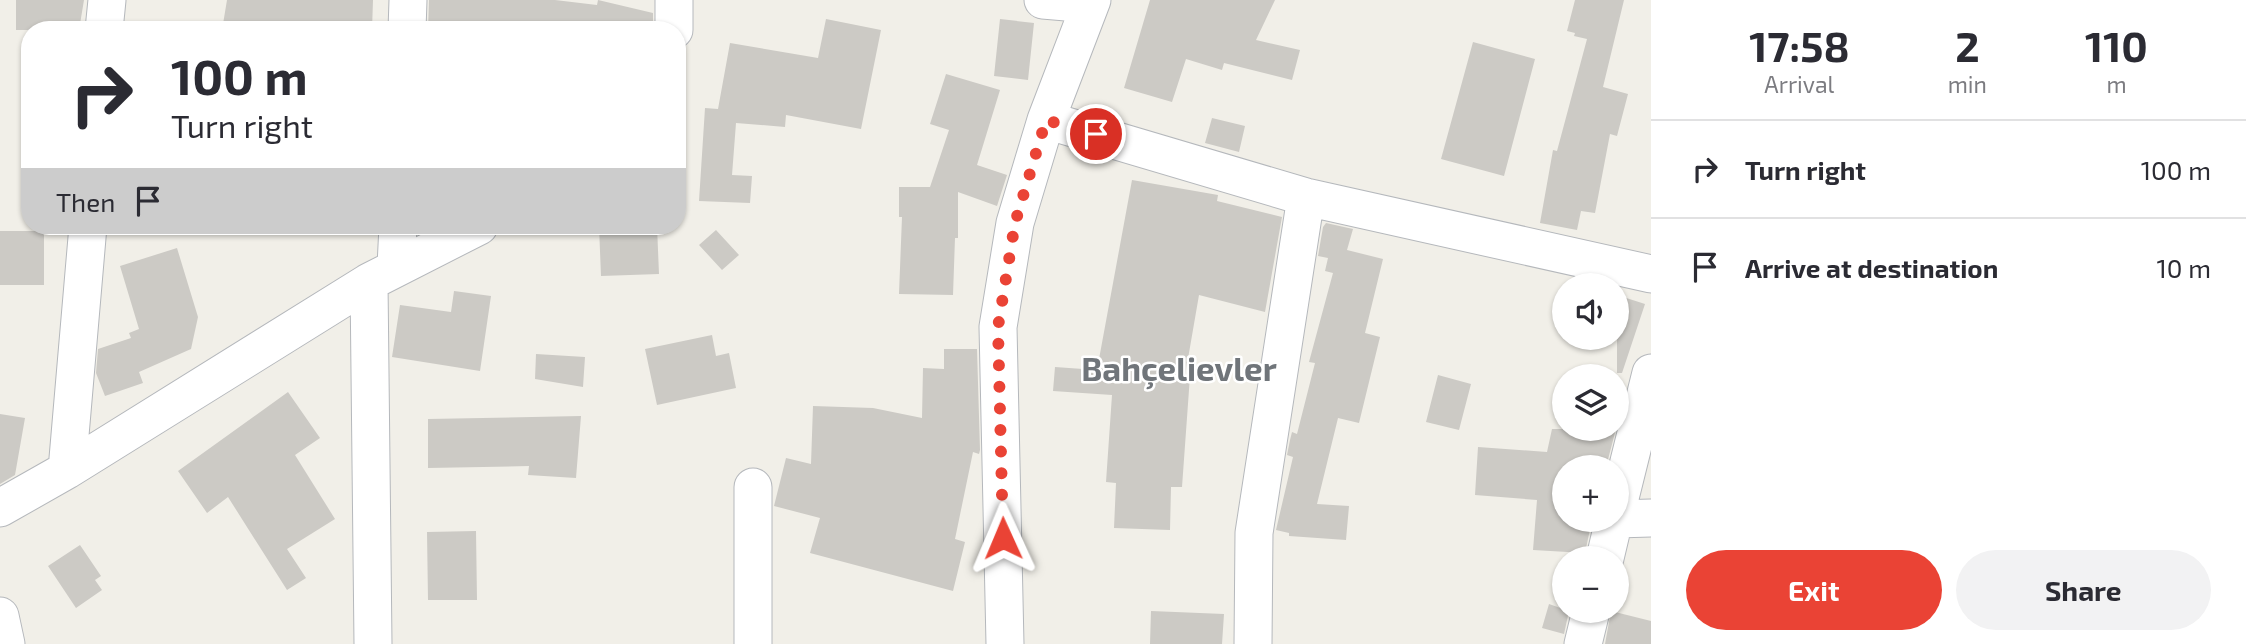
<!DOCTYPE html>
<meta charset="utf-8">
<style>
:root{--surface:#fff;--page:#f2f2f3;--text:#2b2b33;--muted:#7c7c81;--line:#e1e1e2;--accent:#ea4335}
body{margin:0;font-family:"Exo 2",sans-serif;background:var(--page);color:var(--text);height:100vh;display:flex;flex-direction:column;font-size:26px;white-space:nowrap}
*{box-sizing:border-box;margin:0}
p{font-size:23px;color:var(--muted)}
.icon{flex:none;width:38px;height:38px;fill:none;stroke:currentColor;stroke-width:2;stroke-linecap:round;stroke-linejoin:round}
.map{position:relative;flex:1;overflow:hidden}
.drawer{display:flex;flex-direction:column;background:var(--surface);width:595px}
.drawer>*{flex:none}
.top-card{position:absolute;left:21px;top:21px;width:665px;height:214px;border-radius:28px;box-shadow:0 2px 5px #0004;background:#fff;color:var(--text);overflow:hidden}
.buttons{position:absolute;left:1552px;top:273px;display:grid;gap:14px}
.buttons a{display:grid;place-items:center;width:77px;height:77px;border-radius:50%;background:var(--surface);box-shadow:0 2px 5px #0004;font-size:35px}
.pin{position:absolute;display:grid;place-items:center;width:60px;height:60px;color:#fff;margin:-30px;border:4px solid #fff;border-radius:50%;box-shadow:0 2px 7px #0007}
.me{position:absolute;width:77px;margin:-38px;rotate:359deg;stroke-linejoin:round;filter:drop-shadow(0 0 5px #0008)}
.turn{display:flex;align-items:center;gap:24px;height:147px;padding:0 35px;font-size:32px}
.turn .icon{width:91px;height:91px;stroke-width:2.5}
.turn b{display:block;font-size:49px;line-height:60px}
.then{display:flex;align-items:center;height:66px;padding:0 35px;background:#0003;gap:14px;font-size:26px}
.eta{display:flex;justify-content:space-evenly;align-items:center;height:119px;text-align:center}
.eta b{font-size:42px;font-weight:700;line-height:49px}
.cta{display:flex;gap:14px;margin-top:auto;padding:14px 35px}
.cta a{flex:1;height:80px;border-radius:42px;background:var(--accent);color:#fff;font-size:28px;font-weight:700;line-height:80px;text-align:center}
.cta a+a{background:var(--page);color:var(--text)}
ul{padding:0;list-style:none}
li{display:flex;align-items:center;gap:21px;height:98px;padding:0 35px;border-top:2px solid var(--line)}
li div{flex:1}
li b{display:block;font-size:26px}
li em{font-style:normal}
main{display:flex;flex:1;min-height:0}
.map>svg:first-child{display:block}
.building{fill:#cccac5}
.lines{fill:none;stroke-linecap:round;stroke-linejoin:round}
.minor-casing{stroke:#b5b8bc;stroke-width:39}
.minor{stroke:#fff;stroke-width:37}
.route{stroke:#ea4335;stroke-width:12;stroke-dasharray:0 21.6}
.labels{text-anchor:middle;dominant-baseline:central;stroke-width:5;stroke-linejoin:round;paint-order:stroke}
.district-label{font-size:33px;font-weight:bold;fill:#70757a;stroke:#fff}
</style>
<main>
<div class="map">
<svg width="1651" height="644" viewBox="0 0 1651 644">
<rect width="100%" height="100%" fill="#f1efe8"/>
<path class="building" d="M16,0H84L79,30H16Z
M227,0H373L372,30L278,26L277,30H222Z
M429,0H555L597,5L598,0L653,13V30H428Z
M1150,0H1275L1256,40L1300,50L1292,80L1224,63L1222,70L1186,59L1172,102L1124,88Z
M1575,0H1624L1603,87L1628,94L1617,136L1610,134L1595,213L1581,211L1577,230L1540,223L1553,150L1557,151L1587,39L1574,36L1575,33L1567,31Z
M826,19L881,30L861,129L786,115L785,127L736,123L732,175L752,176L750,203L699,201L705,108L718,109L730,43L818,58Z
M1000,19L1034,23L1028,80L994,76Z
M1473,42L1535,59L1504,176L1441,159Z
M946,74L1000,90L977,165L1007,175L997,206L958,192V238H955L953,295L899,294L902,217H899V187H930L949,130L930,124Z
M1212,118L1245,126L1239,152L1205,143Z
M1132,180L1218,195L1217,201L1282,217L1265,312L1199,295L1185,376H1190L1182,487H1171L1170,530L1114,528L1116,483L1106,482L1112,395L1053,391L1055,367L1097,370Z
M1326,223L1353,229L1347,250L1383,259L1365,333L1380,337L1359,423L1338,418L1317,504L1349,506L1346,540L1289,536V533L1276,530L1293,457L1287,455L1290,440L1292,432L1297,434L1315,363L1309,362L1333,273L1325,271L1328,258L1318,256L1323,227Z
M599,226H657L659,274L601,276Z
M716,230L739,255L722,270L699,245Z
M0,231H44V285H0Z
M177,248L198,317L191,349L139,372L143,383L105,396L96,373L98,349L131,338L129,333L139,329L120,266Z
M454,291L491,296L480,371L392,357L400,305L451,312Z
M1617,295L1645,304L1622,373H1617Z
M712,335L716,356L729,353L736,388L657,405L645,349Z
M944,349H977L980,450L979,454L973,452L955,539L965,542L953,591L810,553L820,518L774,506L786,458L811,464L813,406L873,408L922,418L923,368L944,369Z
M536,354L585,357L583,387L535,379Z
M1438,375L1471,384L1459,430L1426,422Z
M288,392L320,438L295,455L335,519L287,549L306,578L287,590L228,497L207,513L178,471Z
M0,414L25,418L15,475L0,484Z
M581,416L576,478L528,475L529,466L428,468V419Z
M1552,429H1616L1606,467H1564V520H1592L1585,553L1533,550L1537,500L1475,495L1478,447L1547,452Z
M476,531L477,600H428L427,532Z
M80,545L101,576L95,580L102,590L76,608L48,566Z
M1549,604L1569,611L1564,634L1542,628Z
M1151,611L1224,614L1222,644H1150Z
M1611,611L1651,621V644H1605Z"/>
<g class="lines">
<g class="minor-casing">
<path id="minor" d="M1043,0L1090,4
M104,30L107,0
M407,30L408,0
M674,30V0
M1046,120L1306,197L1651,274
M396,266L398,226
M369,282L373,644
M67,470L88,226
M753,487V644
M0,508L67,470L369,282L479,226
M1617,510L1651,373
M1617,519L1651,518
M1605,558L1614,520
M0,616L6,644
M1005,644L998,327L1015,223L1046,120L1092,0
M1253,644L1254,533L1306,197
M1583,644L1591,611"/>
</g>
<use href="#minor" class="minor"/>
</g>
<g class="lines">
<path class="route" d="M1003,538L998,327L1015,223L1046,120L1096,134"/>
</g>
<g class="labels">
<g class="district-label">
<text x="1179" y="368">Bahçelievler</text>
</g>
</g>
</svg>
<div class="buttons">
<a><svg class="icon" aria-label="sound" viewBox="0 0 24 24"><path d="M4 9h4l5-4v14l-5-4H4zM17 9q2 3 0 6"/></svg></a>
<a><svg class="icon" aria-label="layers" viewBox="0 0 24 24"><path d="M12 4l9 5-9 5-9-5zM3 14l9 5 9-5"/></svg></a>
<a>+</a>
<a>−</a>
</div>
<div class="pin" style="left:1096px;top:134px;background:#d93025"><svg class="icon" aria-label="arrive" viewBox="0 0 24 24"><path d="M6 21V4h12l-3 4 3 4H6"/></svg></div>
<svg class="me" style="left:1003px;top:538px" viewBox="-20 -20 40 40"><path d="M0-17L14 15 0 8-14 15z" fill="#ea4335" stroke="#fff" stroke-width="4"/></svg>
<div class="top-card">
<div class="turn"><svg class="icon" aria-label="right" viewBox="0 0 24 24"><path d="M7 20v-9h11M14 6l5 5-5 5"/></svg><div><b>100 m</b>Turn right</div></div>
<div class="then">Then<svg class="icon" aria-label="arrive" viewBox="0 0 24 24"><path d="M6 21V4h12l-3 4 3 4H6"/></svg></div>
</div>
</div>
<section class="drawer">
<div class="eta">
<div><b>17:58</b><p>Arrival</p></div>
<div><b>2</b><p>min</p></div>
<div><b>110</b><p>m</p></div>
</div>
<ul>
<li><svg class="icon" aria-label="right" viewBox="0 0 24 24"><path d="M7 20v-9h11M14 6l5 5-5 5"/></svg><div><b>Turn right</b></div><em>100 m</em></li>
<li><svg class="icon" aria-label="arrive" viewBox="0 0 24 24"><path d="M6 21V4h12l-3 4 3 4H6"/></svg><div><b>Arrive at destination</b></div><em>10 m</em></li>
</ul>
<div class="cta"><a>Exit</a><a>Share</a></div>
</section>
</main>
